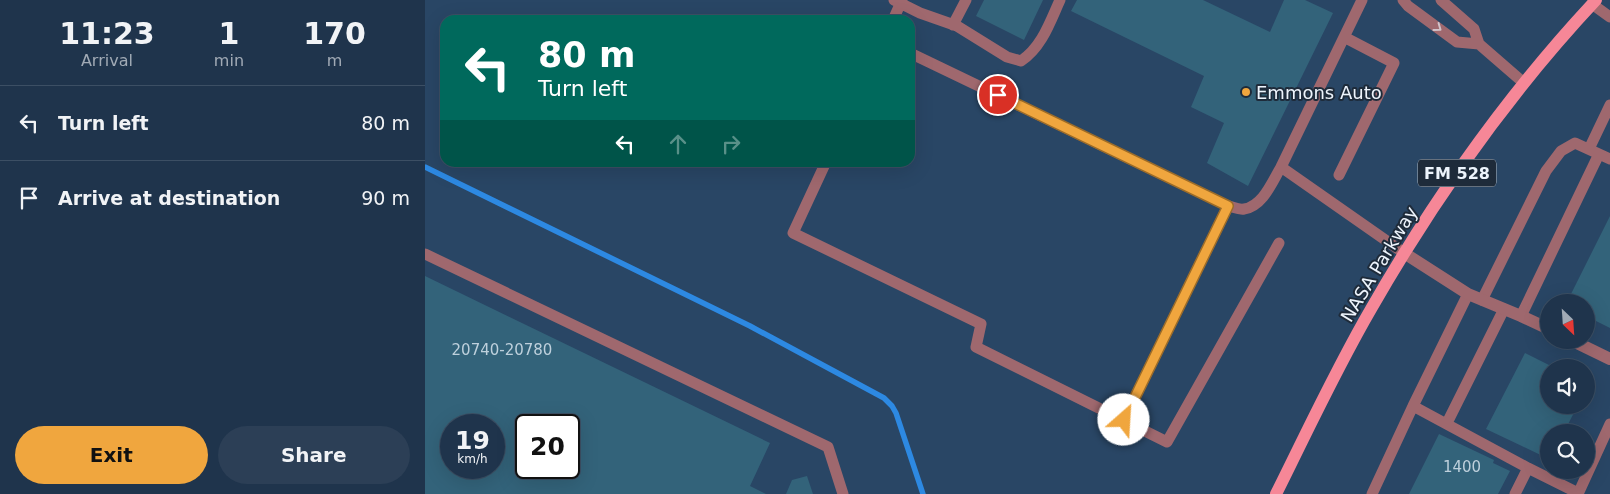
<!DOCTYPE html>
<style>
:root{--surface:#1f344c;--page:#2c3f56;--text:#f1f3f6;--muted:#a1aab5;--line:#3c4f64;--accent:#f0a63e}
body{margin:0;font-family:"DejaVu Sans",sans-serif;background:var(--page);color:var(--text);height:100vh;display:flex;flex-direction:column;font-size:19px;white-space:nowrap}
*{box-sizing:border-box;margin:0}
p{font-size:16px;color:var(--muted)}
.icon{flex:none;width:28px;height:28px;fill:none;stroke:currentColor;stroke-width:2;stroke-linecap:round;stroke-linejoin:round}
.map{position:relative;flex:1;overflow:hidden}
.details{display:flex;flex-direction:column;background:var(--surface);width:425px}
.details>*{flex:none}
.top-card{position:absolute;left:15px;top:15px;width:475px;height:152px;border-radius:15px;box-shadow:0 5px 20px #0002,0 0 0 1px var(--line);background:#00695c;color:#fff;overflow:hidden}
.needle{width:32px;rotate:155deg}
.buttons{position:absolute;left:1115px;top:294px;display:grid;gap:10px}
.buttons a{display:grid;place-items:center;width:55px;height:55px;border-radius:50%;background:var(--surface);box-shadow:0 5px 20px #0002,0 0 0 1px var(--line);font-size:25px}
.speed{position:absolute;left:15px;top:414px;display:flex;gap:10px;font-size:25px;font-weight:700;text-align:center}
.speed>*{display:grid;place-content:center;width:65px;height:65px;border-radius:50%;background:var(--surface);box-shadow:0 5px 20px #0002,0 0 0 1px var(--line);line-height:1}
.speed small{font-size:12px;font-weight:400}
.speed .limit{border:2px solid #111;border-radius:8px;background:#fff;color:#111}
.pin{position:absolute;display:grid;place-items:center;width:42px;height:42px;color:#fff;margin:-21px;border:2px solid #fff;border-radius:50%;box-shadow:0 1px 5px #0007}
.me{position:absolute;width:55px;margin:-28px;rotate:26deg;stroke-linejoin:round;filter:drop-shadow(0 0 4px #0008)}
.turn{display:flex;align-items:center;gap:18px;height:105px;padding:0 15px;font-size:22px}
.turn .icon{width:65px;height:65px;stroke-width:2.5}
.turn b{display:block;font-size:35px;line-height:42px}
.lanes{display:flex;align-items:center;height:48px;padding:0 15px;background:#0003;justify-content:center;gap:25px;direction:ltr}
.lanes .off{opacity:.35}
.eta{display:flex;justify-content:space-evenly;align-items:center;height:85px;text-align:center}
.eta b{font-size:30px;font-weight:700;line-height:35px}
.primary-button{display:flex;gap:10px;margin-top:auto;padding:10px 15px}
.primary-button a{flex:1;height:58px;border-radius:30px;background:var(--accent);color:#111;font-size:20px;font-weight:700;line-height:58px;text-align:center}
.primary-button a+a{background:var(--page);color:var(--text)}
ul{padding:0;list-style:none}
li{display:flex;align-items:center;gap:15px;height:75px;padding:0 15px;border-top:1px solid var(--line)}
li div{flex:1}
li b{display:block;font-size:19px}
li em{font-style:normal}
main{display:flex;flex:1;min-height:0}
.map>svg:first-child{display:block}
.lines{fill:none;stroke-linecap:round;stroke-linejoin:round}
.stream{stroke:#2d89e2;stroke-width:5.5}
.building{fill:#33637a;fill-rule:evenodd}
.service{stroke:#9f686e;stroke-width:11}
.minor{stroke:#9f686e;stroke-width:12}
.primary{stroke:#f68797;stroke-width:12}
.oneway{stroke:#d2c3ca}
.route-casing{stroke:#9c6c28;stroke-width:12}
.route{stroke:#f0a63e;stroke-width:9}
.poi-dot{fill:#f0a63e;stroke:#1e2b3a;stroke-width:2}
.labels{text-anchor:middle;dominant-baseline:central;stroke-width:4;stroke-linejoin:round;paint-order:stroke}
.number-label{font-size:15px;fill:#bed0dc}
.shield{fill:#1e2b3a;stroke:#afb8c2;stroke-width:1}
.shield-label{font-size:16px;font-weight:bold;fill:#edf4fc}
.poi-label{font-size:18px;fill:#edf4fc;stroke:#1e2b3a;text-anchor:start}
.street-label{font-size:18px;fill:#edf4fc;stroke:#1e2b3a}
</style>
<main>
<section class="details">
<div class="eta">
<div><b>11:23</b><p>Arrival</p></div>
<div><b>1</b><p>min</p></div>
<div><b>170</b><p>m</p></div>
</div>
<ul>
<li><svg class="icon" aria-label="left" viewBox="0 0 24 24"><path d="M17 20v-9H6M10 6l-5 5 5 5"/></svg><div><b>Turn left</b></div><em>80 m</em></li>
<li><svg class="icon" aria-label="arrive" viewBox="0 0 24 24"><path d="M6 21V4h12l-3 4 3 4H6"/></svg><div><b>Arrive at destination</b></div><em>90 m</em></li>
</ul>
<div class="primary-button"><a>Exit</a><a>Share</a></div>
</section>
<div class="map">
<svg width="1185" height="494" viewBox="0 0 1185 494">
<rect width="100%" height="100%" fill="#294665"/>
<g class="lines">
<path class="stream" d="M0,167L325,326L459,398L467,406L471,413L498,494"/>
</g>
<path class="building" d="M559,0H618L599,40L551,16Z
M652,0H778L845,32L859,0H880L908,13L823,186L782,163L799,123L766,107L779,76L646,11Z
M1185,216V328L1161,316V302H1142Z
M0,276L345,443L325,486L341,494H0ZM26,425H69V468H26ZM101,425H144V468H101Z
M1100,353L1130,368H1124V405H1153L1139,432H1124V459L1061,429Z
M1014,434L1069,460L1068,463L1085,471L1073,494H984Z
M382,476L388,494H361L367,480Z"/>
<g class="lines">
<path class="service" d="M469,0L495,13L532,26L582,57L596,61C617,47 625,22 635,0
M978,0L983,6L1032,42L1054,44
M1016,0L1049,29L1054,44L1099,83
M1167,4L1185,17
M468,20L477,0
M528,25L541,0
M485,53L803,206C808,207 814,210 819,209C838,206 847,182 856,167L979,253
M1164,149L1185,105
M401,162L368,233L556,324L551,347L742,442L854,243
M856,167L937,0
M914,175L969,63L919,37
M0,254L403,447L418,494
M1043,294L988,406L1103,468L1153,493
M1057,300L1121,171L1136,151L1150,143L1185,159
M1096,316L1174,154
M699,420L803,206
M1022,423L1079,309
M947,494L988,406
M1090,494L1103,468
M1153,494L1185,424"/>
<path class="minor" d="M979,253L1043,294L1096,316L1124,329
M1146,340L1185,359"/>
<path class="primary" d="M851,494C882,432 911,369 946,309C1009,199 1084,93 1171,0"/>
</g>
<defs><path id="oneway-chevron" d="M-2-3.5L2.5 0L-2 3.5" fill="none" stroke-width="1.6" stroke-linecap="round" stroke-linejoin="round" transform="scale(1.25)"/></defs>
<use class="oneway" href="#oneway-chevron" transform="translate(1013 28) rotate(36)"/>
<g class="lines">
<g class="route-casing">
<path id="route" d="M573,95L803,206L699,420"/>
</g>
<use href="#route" class="route"/>
</g>
<circle class="poi-dot" cx="821" cy="92" r="5"/>
<g class="labels">
<g class="number-label">
<text x="77" y="350">20740-20780</text>
<text x="1037" y="467">1400</text>
</g>
<rect class="shield" x="993" y="159.5" width="78" height="27" rx="4"/>
<g class="shield-label">
<text x="1032" y="173">FM 528</text>
</g>
<g class="poi-label">
<text x="831" y="92">Emmons Auto</text>
</g>
<g class="street-label">
<text transform="translate(954 264) rotate(-59)">NASA Parkway</text>
</g>
</g>
</svg>
<div class="buttons">
<a><svg class="needle" viewBox="-14 -14 28 28"><path d="M0-13l5 13h-10z" fill="#e53935"/><path d="M0 13l5-13h-10z" fill="#a1aab5"/></svg></a>
<a><svg class="icon" aria-label="sound" viewBox="0 0 24 24"><path d="M4 9h4l5-4v14l-5-4H4zM17 9q2 3 0 6"/></svg></a>
<a><svg class="icon" aria-label="search" viewBox="0 0 24 24"><circle cx="10" cy="10" r="6"/><path d="M15 15l6 6"/></svg></a>
</div>
<div class="speed"><div>19<small>km/h</small></div><div class="limit">20</div></div>
<div class="pin" style="left:573px;top:95px;background:#d93025"><svg class="icon" aria-label="arrive" viewBox="0 0 24 24"><path d="M6 21V4h12l-3 4 3 4H6"/></svg></div>
<svg class="me" style="left:699px;top:420px" viewBox="-20 -20 40 40"><circle r="19" fill="#fff"/><path d="M0-13L10 11 0 6-10 11z" fill="#f0a63e"/></svg>
<div class="top-card">
<div class="turn"><svg class="icon" aria-label="left" viewBox="0 0 24 24"><path d="M17 20v-9H6M10 6l-5 5 5 5"/></svg><div><b>80 m</b>Turn left</div></div>
<div class="lanes"><svg class="icon" aria-label="left" viewBox="0 0 24 24"><path d="M17 20v-9H6M10 6l-5 5 5 5"/></svg><svg class="icon off" aria-label="ahead" viewBox="0 0 24 24"><path d="M12 20V5M6 11l6-6 6 6"/></svg><svg class="icon off" aria-label="right" viewBox="0 0 24 24"><path d="M7 20v-9h11M14 6l5 5-5 5"/></svg></div>
</div>
</div>
</main>
